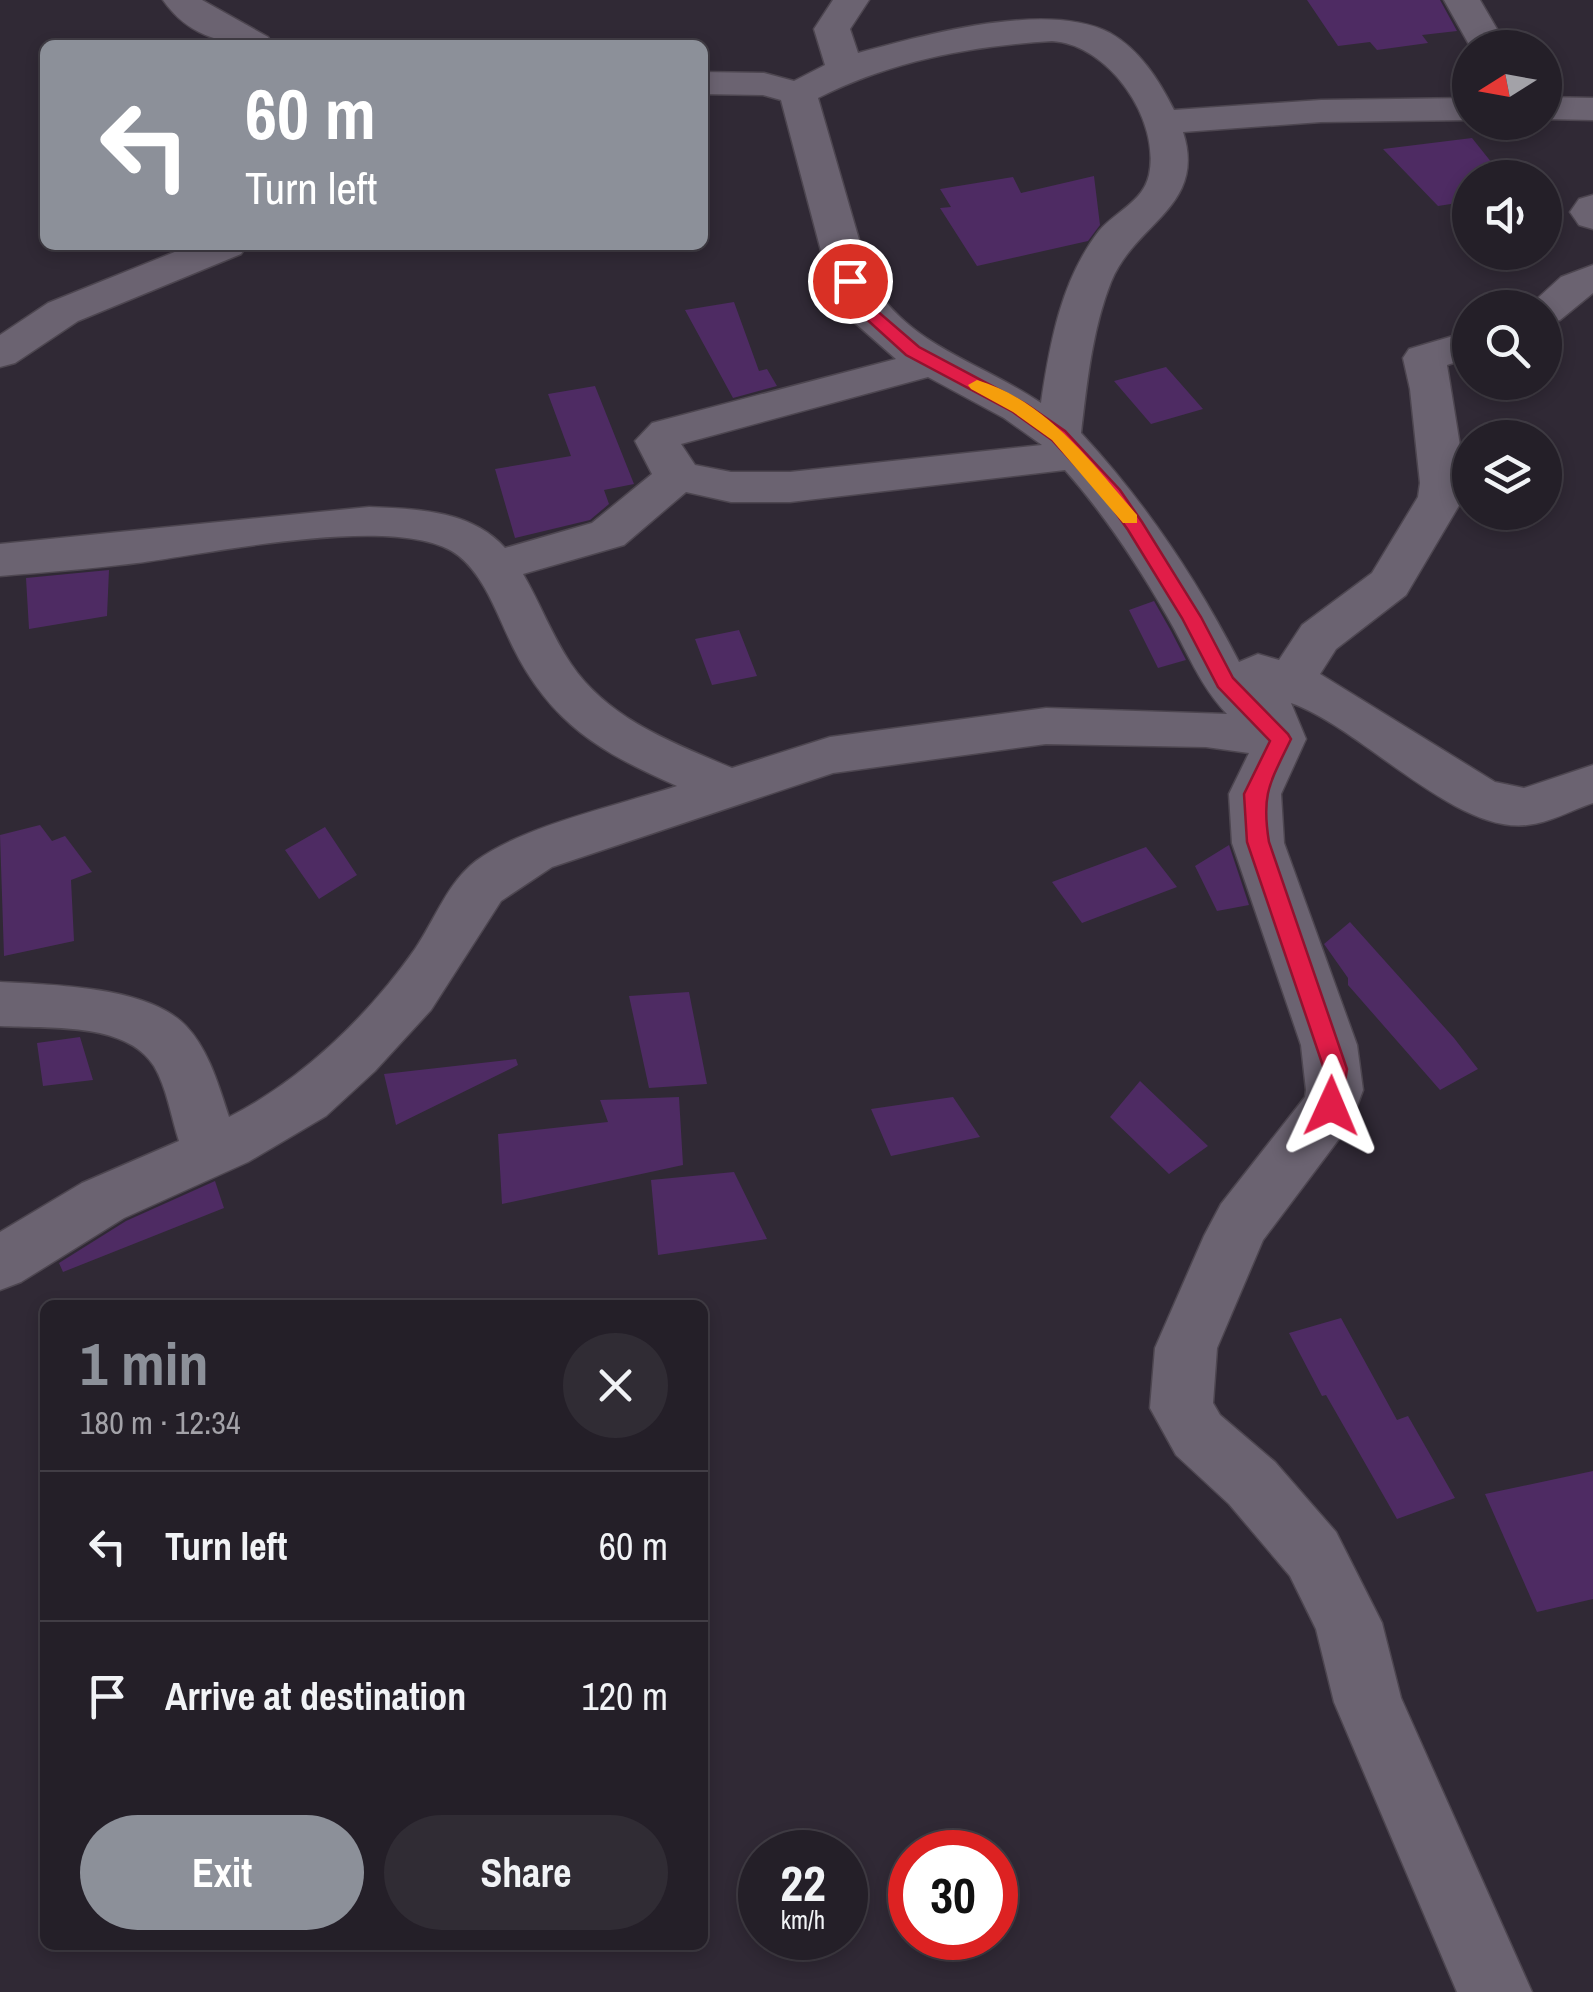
<!DOCTYPE html>
<meta charset="utf-8">
<style>
:root{--surface:#241f28;--page:#302c34;--text:#f1f3f6;--muted:#a3a2a8;--line:#413d45;--accent:#8c9099}
body{margin:0;font-family:"Archivo Narrow",sans-serif;background:var(--page);color:var(--text);height:100vh;display:flex;flex-direction:column;font-size:38px;white-space:nowrap}
*{box-sizing:border-box;margin:0}
p{font-size:32px;color:var(--muted)}
.icon{flex:none;width:55px;height:55px;fill:none;stroke:currentColor;stroke-width:2;stroke-linecap:round;stroke-linejoin:round}
.map{position:relative;flex:1;overflow:hidden}
.side{position:absolute;left:40px;top:1300px;width:668px;height:650px;display:flex;flex-direction:column;background:var(--surface);border-radius:15px;box-shadow:0 5px 15px #0003,0 0 0 2px var(--line)}
.side>*{flex:none}
.banner{position:absolute;left:40px;top:40px;width:668px;height:210px;border-radius:15px;box-shadow:0 5px 15px #0003,0 0 0 2px var(--line);background:#8c9099;color:#fff;overflow:hidden}
.needle{width:65px;rotate:259deg}
.tools{position:absolute;left:1452px;top:30px;display:grid;gap:20px}
.tools a{display:grid;place-items:center;width:110px;height:110px;border-radius:50%;background:var(--surface);box-shadow:0 5px 15px #0003,0 0 0 2px var(--line);font-size:50px}
.speed{position:absolute;left:738px;top:1830px;display:flex;gap:20px;font-size:50px;font-weight:700;text-align:center}
.speed>*{display:grid;place-content:center;width:130px;height:130px;border-radius:50%;background:var(--surface);box-shadow:0 5px 15px #0003,0 0 0 2px var(--line);line-height:1}
.speed small{font-size:25px;font-weight:400}
.speed .limit{border:15px solid #d22;background:#fff;color:#111}
.pin{position:absolute;display:grid;place-items:center;width:85px;height:85px;color:#fff;margin:-42px;border:5px solid #fff;border-radius:50%;box-shadow:0 2px 10px #0007}
.me{position:absolute;width:110px;margin:-55px;rotate:1deg;stroke-linejoin:round;filter:drop-shadow(0 0 8px #0008)}
.turn{display:flex;align-items:center;gap:35px;height:210px;padding:0 40px;font-size:45px}
.turn .icon{width:130px;height:130px;stroke-width:2.5}
.turn b{display:block;font-size:70px;line-height:85px}
.round{display:grid;place-items:center;flex:none;width:105px;height:105px;border-radius:52px;background:var(--page)}
.headline{display:flex;align-items:center;justify-content:space-between;height:170px;padding:0 40px}
h1{font-size:60px;font-weight:700;line-height:75px;color:var(--accent)}
.primary-button{display:flex;gap:20px;margin-top:auto;padding:20px 40px}
.primary-button a{flex:1;height:115px;border-radius:60px;background:var(--accent);color:#fff;font-size:40px;font-weight:700;line-height:115px;text-align:center}
.primary-button a+a{background:var(--page);color:var(--text)}
ul{padding:0;list-style:none}
li{display:flex;align-items:center;gap:30px;height:150px;padding:0 40px;border-top:2px solid var(--line)}
li div{flex:1}
li b{display:block;font-size:38px}
li em{font-style:normal}
.map>svg:first-child{display:block}
.building{fill:#4e2b63}
.lines{fill:none;stroke-linecap:round;stroke-linejoin:round}
.street-casing{stroke:#4d4650;stroke-width:3}
.street{fill:#6b6371;fill-rule:evenodd}
.route{fill:#e11d48;stroke:#92132f;stroke-width:2.5}
.slow{fill:#f59e0b}
</style>
<div class="map">
<svg width="1593" height="1992" viewBox="0 0 1593 1992">
<rect width="100%" height="100%" fill="#302935"/>
<path class="building" d="M1307,0H1440L1457,31L1422,35L1428,43L1377,50L1370,42L1338,46Z
M1472,138L1504,178H1470V201L1438,206L1383,149Z
M1094,176L1100,225L1088,241L977,266L940,208L951,207L940,189L1013,177L1021,193Z
M734,302L759,371L767,369L777,386L733,398L685,310Z
M1166,367L1203,409L1151,424L1114,381Z
M595,386L634,484L604,490L609,504L590,520L515,538L495,469L571,456L548,394Z
M109,570L107,616L29,629L26,578Z
M1154,601L1171,631L1186,660L1158,668L1129,610Z
M739,630L757,676L712,685L695,639Z
M40,825L52,841L65,836L92,872L71,880L74,941L4,956L0,835Z
M325,827L357,875L319,899L285,850Z
M1229,845L1249,905L1217,911L1195,866Z
M1146,847L1177,887L1082,923L1052,882Z
M1350,922L1454,1038L1478,1069L1440,1090L1348,985V978L1324,944Z
M689,992L707,1084L649,1088L629,996Z
M80,1037L93,1080L43,1086L37,1043Z
M516,1059L518,1065L396,1125L384,1074Z
M1140,1081L1208,1146L1169,1174L1110,1117Z
M679,1097L683,1165L502,1204L498,1134L608,1122L600,1100Z
M953,1097L980,1137L891,1156L871,1109Z
M734,1172L767,1239L658,1255L651,1180Z
M215,1181L224,1208L63,1272L59,1263L126,1221Z
M1341,1318L1397,1420L1408,1416L1455,1498L1397,1519L1326,1395L1322,1396L1289,1333Z
M1593,1471V1599L1537,1612L1485,1494Z"/>
<g class="lines">
<g class="street-casing">
<path id="street" d="M163,0H202L268,37L273,45C229,45 191,40 163,0Z
M833,0H869L850,29L858,53C925,35 1047,0 1110,33C1140,50 1159,80 1174,110L1321,100L1470,98V120L1321,122L1183,132C1207,207 1135,222 1111,282C1092,330 1087,383 1081,433C1145,502 1196,578 1239,662L1258,654L1279,660L1302,625L1372,573L1418,497L1420,483L1410,389L1403,358L1409,349L1470,331V358L1447,365L1466,483L1464,497L1406,595L1336,649L1320,674L1495,782L1524,788L1593,765V803C1572,810 1549,823 1527,825C1455,834 1359,726 1291,703L1306,739L1281,794L1284,843L1357,1045L1363,1090L1351,1123L1263,1240L1217,1348L1213,1403L1220,1415L1275,1462L1336,1532L1382,1623L1401,1698L1532,1992H1457L1334,1702L1316,1629L1290,1576L1229,1504L1176,1455L1150,1408L1155,1348L1204,1236L1221,1204L1305,1097L1306,1090L1301,1045L1232,843L1229,794L1249,753L1206,747L1046,744L833,773L552,867L501,901L431,1010L375,1071L326,1116L248,1162L124,1218L21,1282L0,1290V1232L82,1183L179,1141C171,1117 167,1088 154,1066C126,1021 46,1029 0,1026V982C52,985 148,986 186,1026C209,1050 219,1087 229,1117C302,1080 368,1016 415,949C435,920 447,883 476,861C523,826 619,805 677,786C602,753 551,724 513,647C498,617 486,578 459,556C404,511 208,554 137,563C91,569 46,572 0,576V544L369,507C416,509 471,510 505,548L592,523L652,474L635,441L652,423L896,359L854,322L829,281L781,100L763,95L702,94V72L764,73L794,81L825,65L814,29ZM1052,41C1108,44 1161,119 1149,175C1143,202 1115,212 1099,231C1061,280 1050,343 1041,403C981,362 910,347 871,281L818,98C891,61 970,46 1052,41ZM928,377L1004,418L1042,445L790,472H731L695,465L681,444ZM1065,470C1105,515 1137,564 1167,616C1187,650 1199,685 1227,714L1046,708L830,737L732,768C673,743 608,719 571,664C552,636 540,603 523,574L624,545L686,492L731,502H790Z
M1444,0H1480L1508,48H1471Z
M1545,97L1593,98V120L1545,119Z
M1593,195V229L1579,225L1570,212L1579,199Z
M192,245H247L241,254L78,321L15,363L0,367V335L48,303Z
M1593,265V293L1560,320L1545,324V308H1527L1561,277Z"/>
</g>
<use href="#street" class="street"/>
</g>
<path class="route" d="M844,277H857L876,310L919,347L1026,404L1065,431L1120,490L1142,522L1201,617L1233,678L1288,734L1291,739C1270,783 1261,793 1269,842L1347,1069L1340,1113H1323L1319,1106L1324,1069L1247,842L1244,794L1270,741L1218,687L1182,618L1128,530L1106,499L1052,440L1013,412L906,355L863,316L842,281Z"/>
<path class="slow" d="M977,380C1047,401 1091,462 1137,515V523H1123L1052,440L1013,412L971,389L968,385Z"/>
</svg>
<div class="tools">
<a><svg class="needle" viewBox="-14 -14 28 28"><path d="M0-13l5 13h-10z" fill="#e53935"/><path d="M0 13l5-13h-10z" fill="#a3a2a8"/></svg></a>
<a><svg class="icon" aria-label="sound" viewBox="0 0 24 24"><path d="M4 9h4l5-4v14l-5-4H4zM17 9q2 3 0 6"/></svg></a>
<a><svg class="icon" aria-label="search" viewBox="0 0 24 24"><circle cx="10" cy="10" r="6"/><path d="M15 15l6 6"/></svg></a>
<a><svg class="icon" aria-label="layers" viewBox="0 0 24 24"><path d="M12 4l9 5-9 5-9-5zM3 14l9 5 9-5"/></svg></a>
</div>
<div class="speed"><div>22<small>km/h</small></div><div class="limit">30</div></div>
<div class="pin" style="left:850px;top:281px;background:#d93025"><svg class="icon" aria-label="arrive" viewBox="0 0 24 24"><path d="M6 21V4h12l-3 4 3 4H6"/></svg></div>
<svg class="me" style="left:1331px;top:1106px" viewBox="-20 -20 40 40"><path d="M0-17L14 15 0 8-14 15z" fill="#e11d48" stroke="#fff" stroke-width="4"/></svg>
<div class="banner">
<div class="turn"><svg class="icon" aria-label="left" viewBox="0 0 24 24"><path d="M17 20v-9H6M10 6l-5 5 5 5"/></svg><div><b>60 m</b>Turn left</div></div>
</div>
<section class="side">
<div class="headline"><div><h1>1 min</h1><p>180 m · 12:34</p></div><a class="round"><svg class="icon" aria-label="close" viewBox="0 0 24 24"><path d="M6 6l12 12M18 6L6 18"/></svg></a></div>
<ul>
<li><svg class="icon" aria-label="left" viewBox="0 0 24 24"><path d="M17 20v-9H6M10 6l-5 5 5 5"/></svg><div><b>Turn left</b></div><em>60 m</em></li>
<li><svg class="icon" aria-label="arrive" viewBox="0 0 24 24"><path d="M6 21V4h12l-3 4 3 4H6"/></svg><div><b>Arrive at destination</b></div><em>120 m</em></li>
</ul>
<div class="primary-button"><a>Exit</a><a>Share</a></div>
</section>
</div>
